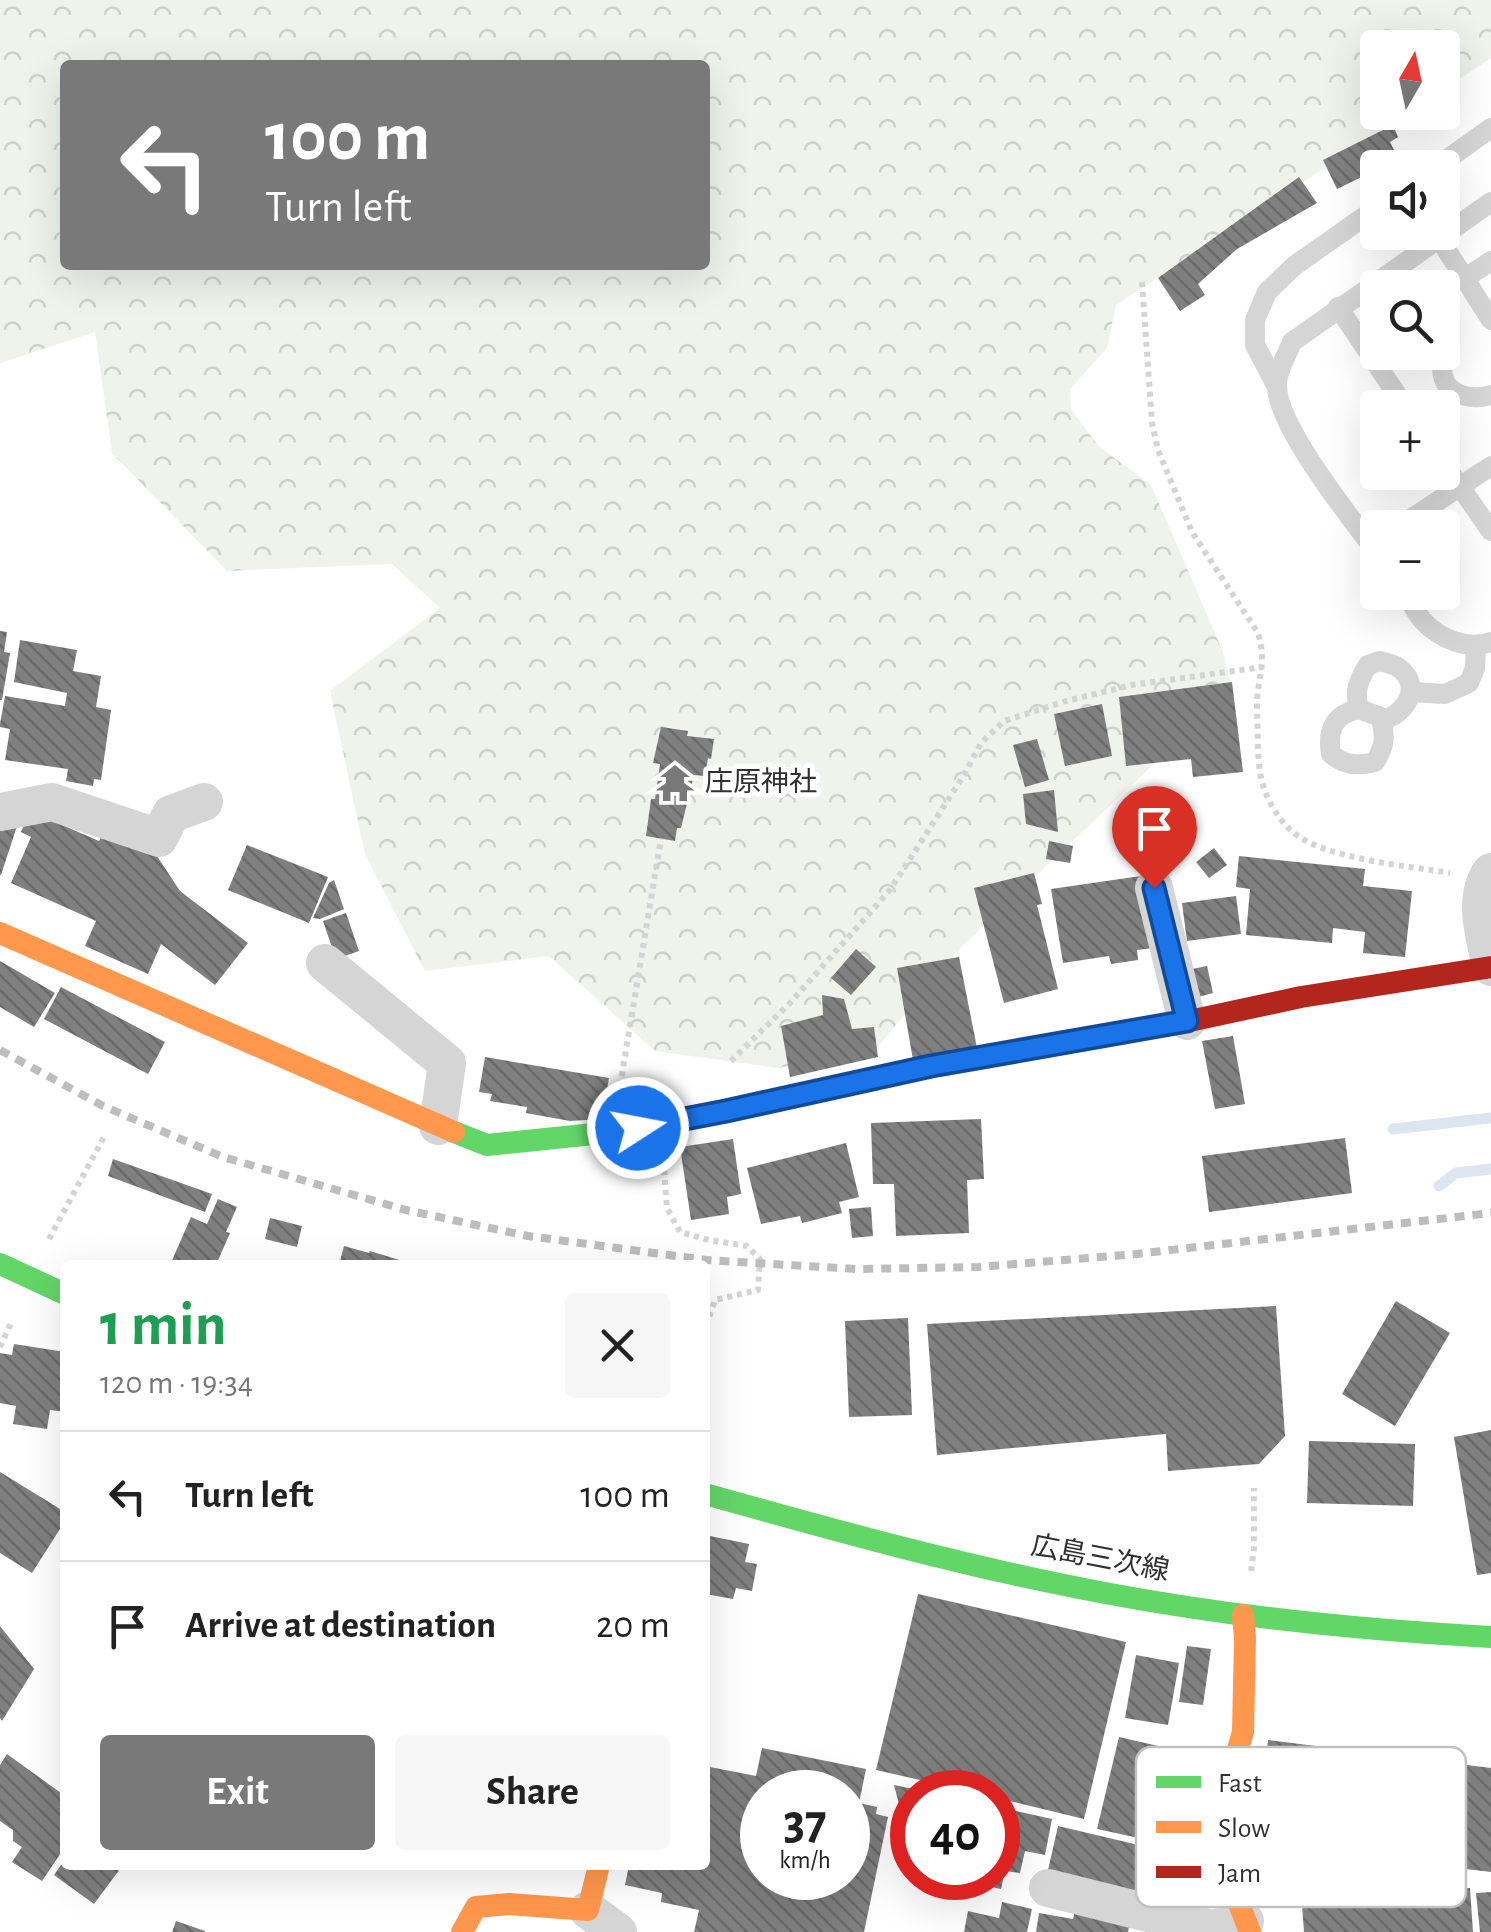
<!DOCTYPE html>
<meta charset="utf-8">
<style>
:root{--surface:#fff;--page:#f6f6f6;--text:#222;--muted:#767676;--line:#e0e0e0;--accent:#797979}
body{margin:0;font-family:"Alegreya Sans","Noto Sans JP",sans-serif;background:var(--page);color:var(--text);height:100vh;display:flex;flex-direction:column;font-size:38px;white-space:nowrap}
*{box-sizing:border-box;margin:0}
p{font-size:32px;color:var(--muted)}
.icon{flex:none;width:55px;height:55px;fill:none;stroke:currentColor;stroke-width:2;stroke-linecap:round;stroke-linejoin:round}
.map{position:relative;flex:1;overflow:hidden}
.details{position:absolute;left:60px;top:1260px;width:650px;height:610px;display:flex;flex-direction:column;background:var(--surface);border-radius:10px;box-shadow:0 10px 40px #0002}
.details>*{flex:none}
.hud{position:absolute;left:60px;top:60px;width:650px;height:210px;border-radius:10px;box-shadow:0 10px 40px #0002;background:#797979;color:#fff;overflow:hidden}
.needle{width:65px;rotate:9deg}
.tools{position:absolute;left:1360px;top:30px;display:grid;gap:20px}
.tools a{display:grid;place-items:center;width:100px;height:100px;border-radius:10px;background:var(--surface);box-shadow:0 10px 40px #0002;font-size:50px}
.speed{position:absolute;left:740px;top:1770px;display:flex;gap:20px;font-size:50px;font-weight:700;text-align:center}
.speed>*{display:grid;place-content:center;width:130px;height:130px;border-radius:50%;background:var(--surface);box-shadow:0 10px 40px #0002;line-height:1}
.speed small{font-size:25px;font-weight:400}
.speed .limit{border:15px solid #d22;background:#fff;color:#111}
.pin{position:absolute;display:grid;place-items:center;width:85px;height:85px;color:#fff;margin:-102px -42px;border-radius:50% 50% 50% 0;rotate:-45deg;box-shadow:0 0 10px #0007}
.pin .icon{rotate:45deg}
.me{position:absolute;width:110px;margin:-55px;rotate:79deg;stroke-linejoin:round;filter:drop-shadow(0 0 8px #0008)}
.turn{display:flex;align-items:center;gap:35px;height:210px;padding:0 40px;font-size:45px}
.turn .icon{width:130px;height:130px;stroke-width:2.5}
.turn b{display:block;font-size:70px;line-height:85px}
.round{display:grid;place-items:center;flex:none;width:105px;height:105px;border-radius:10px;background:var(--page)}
.summary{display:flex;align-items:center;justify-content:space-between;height:170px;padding:0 40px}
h1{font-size:60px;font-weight:600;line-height:75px;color:#1e9e55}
.primary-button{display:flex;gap:20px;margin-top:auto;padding:20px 40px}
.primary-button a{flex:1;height:115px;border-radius:10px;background:var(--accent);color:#fff;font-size:40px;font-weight:600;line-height:115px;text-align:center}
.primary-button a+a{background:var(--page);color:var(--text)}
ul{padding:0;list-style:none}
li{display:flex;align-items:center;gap:30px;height:130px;padding:0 40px;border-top:2px solid var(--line)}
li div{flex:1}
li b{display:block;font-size:38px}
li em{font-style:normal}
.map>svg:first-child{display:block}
.forest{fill:url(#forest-crowns);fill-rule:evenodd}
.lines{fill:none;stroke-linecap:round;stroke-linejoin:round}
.stream{stroke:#dde6f0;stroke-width:11}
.building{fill:url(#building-back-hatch);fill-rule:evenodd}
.path{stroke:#d4d4d4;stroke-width:6;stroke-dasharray:5 5;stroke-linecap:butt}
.lane{stroke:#d5d5d5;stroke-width:20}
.street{stroke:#d5d5d5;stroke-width:38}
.fast{stroke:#63d668;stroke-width:22}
.slow{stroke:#ff974d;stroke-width:22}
.jam{stroke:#b3261e;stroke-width:22}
.rail{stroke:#bdbdbd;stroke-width:8;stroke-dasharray:10 8;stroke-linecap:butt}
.route-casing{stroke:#114b97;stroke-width:25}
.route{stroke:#1a73e8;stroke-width:18}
.labels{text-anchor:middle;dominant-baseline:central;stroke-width:10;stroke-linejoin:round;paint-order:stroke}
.poi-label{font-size:28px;fill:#313131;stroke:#fff;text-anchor:start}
.street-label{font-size:28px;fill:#313131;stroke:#fff}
.key{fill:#fff;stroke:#c1c1c1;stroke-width:2.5}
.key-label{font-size:28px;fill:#313131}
</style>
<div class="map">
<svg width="1491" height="1932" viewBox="0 0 1491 1932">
<defs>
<pattern id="forest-crowns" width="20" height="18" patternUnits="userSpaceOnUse" patternTransform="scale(2.5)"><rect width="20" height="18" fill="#eff3ec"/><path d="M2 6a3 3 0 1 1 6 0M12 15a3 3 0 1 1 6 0" fill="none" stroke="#cdd1cb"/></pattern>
<pattern id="building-back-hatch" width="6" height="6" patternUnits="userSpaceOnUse" patternTransform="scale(2.5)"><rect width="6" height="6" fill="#808080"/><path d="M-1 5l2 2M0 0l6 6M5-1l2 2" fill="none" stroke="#696969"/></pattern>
</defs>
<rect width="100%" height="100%" fill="#fff"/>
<path class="forest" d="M0,0H1491V58L1443,90L1442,48H1378V112L1408,113L1116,305L1107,348L1070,389L1071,409L1098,446L1151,485L1223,652L1232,690L962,946L875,1050L778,1068L655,1051L549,956L425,971L365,854L330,691L440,608L392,564L227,571L112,453L95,332L0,363ZM65,65H705V265H65Z"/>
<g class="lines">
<path class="stream" d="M1393,1129L1491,1118
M1439,1186L1456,1173L1491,1169"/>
</g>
<path class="building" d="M1393,125L1398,137L1390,142L1394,150L1362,166L1366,175L1337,189L1323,160Z
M1299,177L1317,203L1237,249L1198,284L1205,295L1180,311L1158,278Z
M0,631L7,632L4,652L10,653L2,700H0Z
M20,640L77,650L73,671L101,676L96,707L111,710L101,780L94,779L93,786L66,781L68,769L5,760L10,729L0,727V724L5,696L65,706L67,693L14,682Z
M1232,682L1243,772L1193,777L1191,759L1126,766L1119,697Z
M1102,704L1112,756L1065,766L1054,714Z
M661,727L688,731L687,736L714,739L711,759L708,758L705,776L694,775L681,828H677L675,841L646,836L651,799H655L660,764L653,763Z
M1037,739L1049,780L1025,787L1013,745Z
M1054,790L1058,832L1026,824L1023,794Z
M30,811L99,841L104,831L155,853L180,891L248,943L215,985L161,944L148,974L85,946L96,921L11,883L31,837L21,832Z
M20,817L1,875H0V822Z
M1049,841L1073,846L1070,863L1046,859Z
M247,845L328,877L309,923L228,890Z
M1214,848L1227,865L1209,878L1196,862Z
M1239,856L1365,869L1363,886L1412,891L1405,957L1363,953L1365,932L1333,928L1332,943L1246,935L1250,889L1236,887Z
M1034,873L1042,904L1037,905L1058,989L1004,1003L974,888Z
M1141,876L1153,948L1137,950L1138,960L1111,964L1109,956L1063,963L1051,889Z
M334,880L344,909L320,919L313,918L329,883Z
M1236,896L1241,934L1187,941L1182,903Z
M346,913L359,951L336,959L323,921Z
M856,949L876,967L851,995L831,978Z
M959,957L977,1048L913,1060L897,968Z
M0,961L55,993L34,1027L0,1007Z
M1207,966L1213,993L1198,997L1192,969Z
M61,987L165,1042L148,1074L44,1019Z
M822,995L844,999L852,1029L874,1027L878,1057L790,1077L781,1026L823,1015Z
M1233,1036L1245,1104L1215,1109L1202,1041Z
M485,1057L609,1078L602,1119L570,1121L526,1113L527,1107L490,1101L492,1094L479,1092Z
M981,1119L984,1179L967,1180L969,1233L896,1236L894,1184H873L871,1123Z
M1345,1138L1352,1193L1209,1212L1202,1156Z
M733,1139L741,1194L727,1197L729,1214L691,1220L680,1147Z
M846,1143L859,1197L839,1202L842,1213L802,1223L800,1216L761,1224L747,1168Z
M113,1159L212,1194L205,1212L108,1176Z
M218,1199L237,1207L226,1232L230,1233L216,1265H170L191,1217L207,1224Z
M871,1207L873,1236L852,1238L849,1209Z
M270,1218L302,1226L297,1247L265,1239Z
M344,1246L369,1253L370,1251L416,1265H339Z
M1396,1301L1450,1333L1395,1426L1342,1394Z
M1276,1306L1285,1436L1259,1464L1168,1471L1166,1434L937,1455L927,1324Z
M908,1318L912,1415L849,1417L845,1321Z
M14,1344L65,1352V1412L50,1410L47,1429L13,1424L16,1406L0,1403V1353L12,1355Z
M1491,1430V1573L1477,1575L1454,1437Z
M1309,1441L1415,1444L1413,1506L1307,1503Z
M0,1472L65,1512V1521L32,1573L0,1553Z
M705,1535L749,1544L745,1562L757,1564L752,1591L736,1588L733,1599L705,1594Z
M918,1594L1126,1642L1084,1819L998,1798V1792H973L876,1770Z
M0,1626L34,1669L2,1721L0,1718Z
M1187,1646L1211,1649L1203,1705L1179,1702Z
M1136,1655L1179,1663L1168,1725L1125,1718Z
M1119,1737L1215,1759L1194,1850L1097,1829Z
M1268,1740L1491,1768V1872L1256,1844Z
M762,1748L866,1769L859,1803L877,1807L876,1814L888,1817L864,1932H694L699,1910L661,1902L662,1893L625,1885L629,1865H705V1766L756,1776ZM762,1792H848V1878H762Z
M7,1754L65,1796V1847L42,1881L12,1862L22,1847L13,1841V1830L0,1821V1765Z
M894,1785L923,1791L912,1792V1854Z
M998,1807L1052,1819L1045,1855L1025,1851L1020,1873L1005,1871L1001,1889L950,1879L951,1878H998Z
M1058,1826L1215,1863L1203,1915L1046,1879Z
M1269,1857L1411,1875L1412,1893L1470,1888L1473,1932H1304L1302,1905L1272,1907Z
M65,1859V1865H123L94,1904L54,1875Z
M1491,1892V1932H1480L1476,1893Z
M1002,1902L1032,1909L1027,1932H964L968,1911L999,1918Z
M1075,1911L1130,1922L1128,1932H1036L1039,1913L1073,1919Z
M176,1921L205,1931V1932H172Z"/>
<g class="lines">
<path class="path" d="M1142,282L1152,423L1158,450L1192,532L1258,633C1268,667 1256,678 1257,710C1258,730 1257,752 1260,772C1263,793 1276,818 1293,832C1324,859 1409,866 1450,873
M731,1061L790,1003L890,890L964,775L981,743L1004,721L1066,701L1132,685L1263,667
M620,1086L661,839
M664,1170L667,1208L680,1232L709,1240L747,1246L760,1259L758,1290L715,1300L705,1329
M49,1239L105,1135
M0,1347L12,1321
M1251,1571L1254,1549V1488"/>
<path class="lane" d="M1435,168L1491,128
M1439,238L1491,320
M1465,278L1491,261
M1338,307L1406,408
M1442,351C1443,358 1441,369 1443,376C1448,397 1474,400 1491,395
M1276,385L1255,345V320L1267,292L1294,266L1378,207
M1442,461L1491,531
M1397,528L1491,466
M1378,554C1352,520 1277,426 1277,386C1276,372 1287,355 1292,342L1491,202
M1405,592C1410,601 1416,613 1423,621C1440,639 1467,650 1491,642
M1380,661C1383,662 1394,665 1396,666C1422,682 1410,710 1386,719L1359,709C1354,691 1358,681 1368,665Z
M1411,692L1445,694L1469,683L1475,668L1476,645
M1359,709C1334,714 1327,730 1331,754C1346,766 1357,766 1375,762C1385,746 1386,735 1380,717"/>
<path class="street" d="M0,812L52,802L159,838L171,814L204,802
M1154,888L1187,1021
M325,963L447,1063L438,1126
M1491,967C1485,937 1472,899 1491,872
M1048,1888L1212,1929L1245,1921
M588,1910L618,1932"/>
<path class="fast" d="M454,1132L487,1145L613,1132L726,1111L931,1066L1194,1020
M0,1264L65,1294
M705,1494C837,1531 970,1568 1105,1593C1232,1617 1361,1630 1491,1637"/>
<path class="slow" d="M0,933L454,1132
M1243,1615L1245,1638L1243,1732L1230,1776L1234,1891L1250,1932
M462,1932L476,1907L509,1904L588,1910L599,1865"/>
<path class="jam" d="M1194,1020L1301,997L1491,967"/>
<path class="rail" d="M0,1050L103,1106L223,1157L406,1210L528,1236L706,1260L856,1269L979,1267L1136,1254L1491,1213"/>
</g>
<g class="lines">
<g class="route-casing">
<path id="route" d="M638,1128L726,1111L931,1066L1187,1021L1154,888"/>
</g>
<use href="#route" class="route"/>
</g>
<defs>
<g id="temple-bare" transform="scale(3)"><path d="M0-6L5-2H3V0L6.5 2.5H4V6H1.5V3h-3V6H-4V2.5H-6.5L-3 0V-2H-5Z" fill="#797979" stroke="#fff" stroke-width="2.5" paint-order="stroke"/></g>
</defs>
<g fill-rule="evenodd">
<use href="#temple-bare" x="675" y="783"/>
</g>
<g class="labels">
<g class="poi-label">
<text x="705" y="783">庄原神社</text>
</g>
<g class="street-label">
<text transform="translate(1100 1559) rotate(11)">広島三次線</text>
</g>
</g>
<rect x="1136" y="1747" width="330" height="160" rx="15" class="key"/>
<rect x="1156" y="1776" width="45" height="12" fill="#63d668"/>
<rect x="1156" y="1821" width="45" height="12" fill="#ff974d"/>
<rect x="1156" y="1866" width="45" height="12" fill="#b3261e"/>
<g class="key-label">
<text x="1218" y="1792">Fast</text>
<text x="1218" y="1837">Slow</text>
<text x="1218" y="1882">Jam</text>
</g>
</svg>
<div class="tools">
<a><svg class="needle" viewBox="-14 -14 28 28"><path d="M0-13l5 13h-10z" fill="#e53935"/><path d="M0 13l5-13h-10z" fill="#767676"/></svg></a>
<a><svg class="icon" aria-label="sound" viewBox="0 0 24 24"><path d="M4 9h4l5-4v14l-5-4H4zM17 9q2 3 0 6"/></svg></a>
<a><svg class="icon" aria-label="search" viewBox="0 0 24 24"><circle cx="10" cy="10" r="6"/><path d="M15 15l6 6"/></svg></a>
<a>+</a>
<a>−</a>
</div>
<div class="speed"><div>37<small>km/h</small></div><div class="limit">40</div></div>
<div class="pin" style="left:1154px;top:888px;background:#d93025"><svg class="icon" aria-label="arrive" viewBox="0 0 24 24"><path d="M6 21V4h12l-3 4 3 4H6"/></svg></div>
<svg class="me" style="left:638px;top:1128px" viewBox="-20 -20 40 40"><circle r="17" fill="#1a73e8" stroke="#fff" stroke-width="3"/><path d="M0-11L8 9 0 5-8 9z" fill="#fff"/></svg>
<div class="hud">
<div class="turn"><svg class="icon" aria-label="left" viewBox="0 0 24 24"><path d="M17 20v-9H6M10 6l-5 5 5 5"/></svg><div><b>100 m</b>Turn left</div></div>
</div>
<section class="details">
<div class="summary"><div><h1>1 min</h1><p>120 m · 19:34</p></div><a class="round"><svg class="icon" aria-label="close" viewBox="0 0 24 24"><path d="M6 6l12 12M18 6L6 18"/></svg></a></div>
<ul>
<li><svg class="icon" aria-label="left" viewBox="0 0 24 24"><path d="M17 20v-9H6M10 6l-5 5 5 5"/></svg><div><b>Turn left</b></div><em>100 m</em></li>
<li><svg class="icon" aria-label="arrive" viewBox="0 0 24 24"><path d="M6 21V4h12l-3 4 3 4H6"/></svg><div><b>Arrive at destination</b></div><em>20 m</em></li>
</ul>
<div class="primary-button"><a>Exit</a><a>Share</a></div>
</section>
</div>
